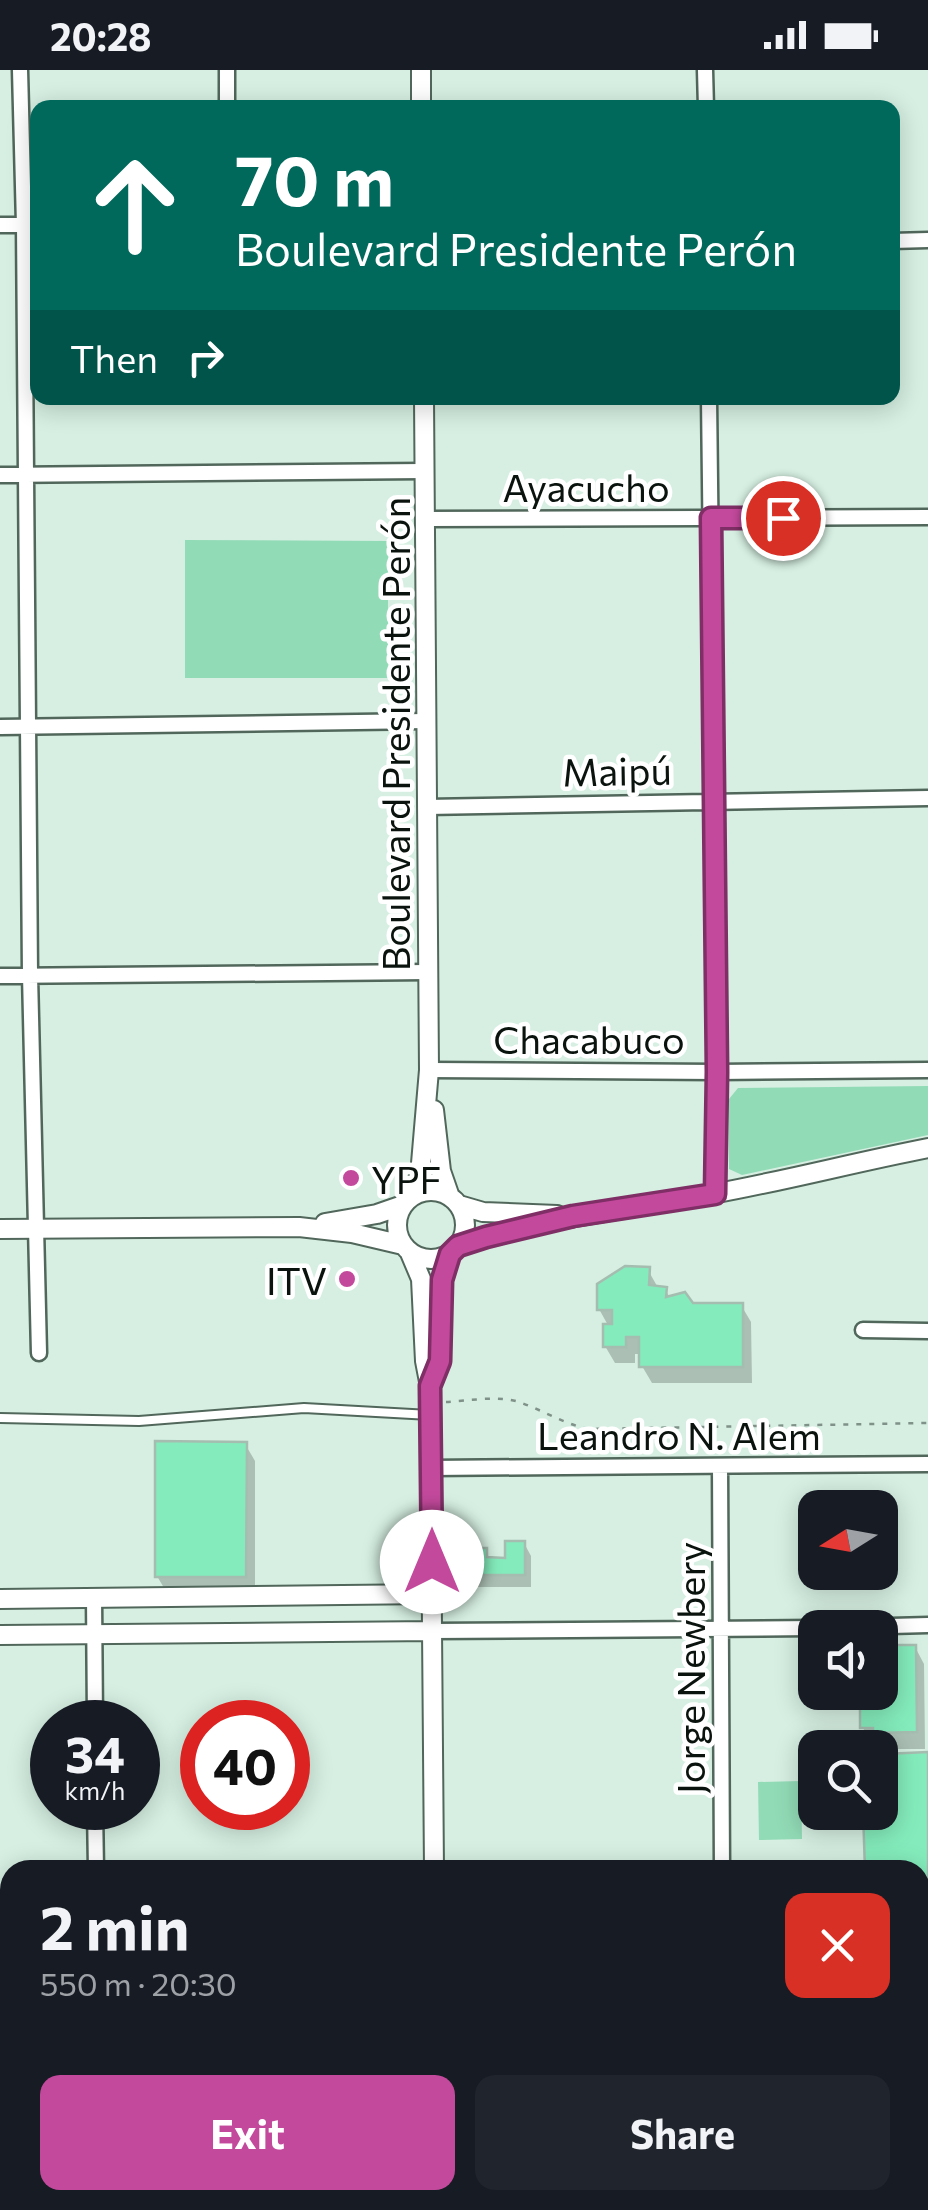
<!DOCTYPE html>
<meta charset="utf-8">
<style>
:root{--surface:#171b24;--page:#20242c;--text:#f1f3f6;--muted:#9ea1a6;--accent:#c3499c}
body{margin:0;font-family:Commissioner,sans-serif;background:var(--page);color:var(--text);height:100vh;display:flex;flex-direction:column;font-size:38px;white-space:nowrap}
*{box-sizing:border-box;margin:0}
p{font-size:32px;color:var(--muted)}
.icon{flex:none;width:55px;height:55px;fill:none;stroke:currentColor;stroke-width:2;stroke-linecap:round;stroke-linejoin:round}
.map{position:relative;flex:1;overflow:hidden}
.side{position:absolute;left:0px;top:1790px;width:930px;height:350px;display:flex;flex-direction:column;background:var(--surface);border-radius:30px 30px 0 0;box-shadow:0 5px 25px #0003}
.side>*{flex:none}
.top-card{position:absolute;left:30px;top:30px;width:870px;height:305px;border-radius:20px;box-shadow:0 5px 25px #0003;background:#00695c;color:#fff;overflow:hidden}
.needle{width:65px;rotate:259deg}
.fabs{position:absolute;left:798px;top:1420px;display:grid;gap:20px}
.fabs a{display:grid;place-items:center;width:100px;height:100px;border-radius:20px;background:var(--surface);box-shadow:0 5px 25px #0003;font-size:50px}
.speed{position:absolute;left:30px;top:1630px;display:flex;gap:20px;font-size:50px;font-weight:700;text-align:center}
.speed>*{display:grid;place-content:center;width:130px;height:130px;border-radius:50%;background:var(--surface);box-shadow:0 5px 25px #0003;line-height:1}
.speed small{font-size:25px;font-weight:400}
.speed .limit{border:15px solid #d22;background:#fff;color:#111}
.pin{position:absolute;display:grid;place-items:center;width:85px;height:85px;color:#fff;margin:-42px;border:5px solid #fff;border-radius:50%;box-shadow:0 2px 10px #0007}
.me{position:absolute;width:110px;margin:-55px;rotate:0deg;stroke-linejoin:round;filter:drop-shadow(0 0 8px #0008)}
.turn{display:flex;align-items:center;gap:35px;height:210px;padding:0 40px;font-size:45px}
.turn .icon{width:130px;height:130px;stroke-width:2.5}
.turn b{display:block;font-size:70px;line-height:85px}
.then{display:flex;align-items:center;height:95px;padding:0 40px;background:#0003;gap:20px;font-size:38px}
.round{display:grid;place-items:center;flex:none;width:105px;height:105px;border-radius:20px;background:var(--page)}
.overview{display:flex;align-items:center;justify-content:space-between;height:170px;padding:0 40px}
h1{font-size:60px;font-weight:700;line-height:75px}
.cta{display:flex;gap:20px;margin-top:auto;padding:20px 40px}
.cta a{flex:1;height:115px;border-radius:20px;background:var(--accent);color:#fff;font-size:40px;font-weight:700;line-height:115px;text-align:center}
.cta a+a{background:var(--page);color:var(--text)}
.status{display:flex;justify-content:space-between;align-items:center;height:70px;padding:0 50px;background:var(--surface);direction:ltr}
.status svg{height:28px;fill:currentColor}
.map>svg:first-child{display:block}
.green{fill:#92dbb7}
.shadow{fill:#0003}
.building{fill:#84ecbc;stroke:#a5bdb0;stroke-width:2.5}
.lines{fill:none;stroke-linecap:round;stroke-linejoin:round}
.service-casing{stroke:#51675b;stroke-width:12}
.minor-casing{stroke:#51675b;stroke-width:19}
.tertiary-casing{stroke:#51675b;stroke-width:22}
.path{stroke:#7f9188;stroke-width:2.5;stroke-dasharray:5 8;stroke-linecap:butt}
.service{stroke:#fff;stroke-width:8}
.minor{stroke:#fff;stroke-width:14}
.tertiary{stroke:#fff;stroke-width:18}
.route-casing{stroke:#7f2f65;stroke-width:25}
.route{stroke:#c3499c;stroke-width:18}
.poi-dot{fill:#c3499c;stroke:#fff;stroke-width:4}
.labels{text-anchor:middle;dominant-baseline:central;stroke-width:9;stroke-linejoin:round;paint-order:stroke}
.street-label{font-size:38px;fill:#0a130e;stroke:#fff}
.poi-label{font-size:38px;fill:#0a130e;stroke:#fff;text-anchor:start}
</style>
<div class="status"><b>20:28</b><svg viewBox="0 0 49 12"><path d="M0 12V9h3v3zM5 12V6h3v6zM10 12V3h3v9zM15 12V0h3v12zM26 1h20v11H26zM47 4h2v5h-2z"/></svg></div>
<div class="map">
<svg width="928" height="2140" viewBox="0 0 928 2140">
<rect width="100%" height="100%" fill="#d6efe2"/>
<path class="green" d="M185,470L388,471V608H185Z
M928,1016V1065L742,1105L729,1099V1029L738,1018Z
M801,1711L802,1769L759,1770L758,1712Z"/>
<path class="shadow" d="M648,1200L657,1216L655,1218L665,1219L670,1228L692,1235H741L751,1252L752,1313H652L642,1296V1284H635V1293H615L605,1276L609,1257L599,1239Z
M245,1374L255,1391V1524L167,1523L157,1506Z
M524,1473L531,1486V1517H477L470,1504L485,1481L491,1490H507Z
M915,1577L924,1594L925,1679H886L883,1675H873L863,1658L880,1622V1597H887Z
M928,1685V1825H920V1800H867L880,1742V1699Z"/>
<path class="building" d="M625,1196L650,1197L649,1215L667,1217L666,1227L685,1222L693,1233H743V1297H639V1267H626V1277H603V1254H612V1240H597V1214Z
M155,1371L247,1372L246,1507H155Z
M505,1471H525V1505H468V1489H475V1478H487V1487L505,1488Z
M884,1575H916L917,1662L873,1663V1658H860V1622H880V1595H885Z
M928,1682V1808H920V1800H865L863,1742H880V1697H885L884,1684Z"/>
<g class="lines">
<g class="service-casing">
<path id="service" d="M0,1348L139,1351L304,1338L430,1345"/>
</g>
<g class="minor-casing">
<path id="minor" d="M20,0L24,155L30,905L39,1283
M227,0V38
M705,0L706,38
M0,155H38
M892,171L928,170
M709,328L717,1002L715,1123
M0,405L424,401
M425,449L928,447
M0,657L426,651
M427,737L928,728
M0,906L428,902
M429,1000L717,1002L928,1000
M863,1260L928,1261
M720,1396L722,1800
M431,1398L928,1394
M94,1527L95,1652
M817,1558L928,1555
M432,1561L815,1558
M95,1738L96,1800
M920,1836L928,1835
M0,1840H10
M99,2130V2140
M725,2130V2140"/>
</g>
<g class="tertiary-casing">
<path id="tertiary" d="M421,0V38
M434,1040L441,1101L450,1127
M397 1155a34 34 0 1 1 68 0a34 34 0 1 1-68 0Z
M410,1128L420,1105L429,1000L424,328
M459,1135L483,1142L557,1145
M325,1153L377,1144L403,1135
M0,1159L299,1157L352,1163L403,1175
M458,1176C540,1148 627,1140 712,1124C784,1111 856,1092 928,1078
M410,1183L421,1209L425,1291L430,1317L434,1800
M430,1316L440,1291L442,1210L450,1184
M0,1529L432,1524
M0,1565L432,1561
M920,2121H928
M0,2123L10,2122
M438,2140V2130"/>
</g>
<path class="path" d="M446,1332C468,1331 497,1325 519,1332C542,1340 563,1353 587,1359L928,1353"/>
<use href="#service" class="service"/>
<use href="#minor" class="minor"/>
<use href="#tertiary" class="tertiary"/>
</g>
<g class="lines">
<g class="route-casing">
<path id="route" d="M432,1492L430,1316L440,1291L442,1210L450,1184L458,1176L486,1167L573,1146L715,1124L717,1002L711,448H783"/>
</g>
<use href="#route" class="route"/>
</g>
<g class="poi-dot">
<circle cx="351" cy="1108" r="10"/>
<circle cx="347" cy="1209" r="10"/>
</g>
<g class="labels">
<g class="street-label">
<text x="586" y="416">Ayacucho</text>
<text transform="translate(394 664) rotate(-90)">Boulevard Presidente Perón</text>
<text transform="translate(617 700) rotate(-1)">Maipú</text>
<text x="589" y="968">Chacabuco</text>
<text x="679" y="1364">Leandro N. Alem</text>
<text transform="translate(689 1598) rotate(-90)">Jorge Newbery</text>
</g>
<g class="poi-label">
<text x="371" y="1108">YPF</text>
<text x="327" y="1209" text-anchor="end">ITV</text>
</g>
</g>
</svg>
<div class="fabs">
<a><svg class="needle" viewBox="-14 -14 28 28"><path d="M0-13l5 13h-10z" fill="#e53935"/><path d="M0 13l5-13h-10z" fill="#9ea1a6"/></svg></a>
<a><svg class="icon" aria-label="sound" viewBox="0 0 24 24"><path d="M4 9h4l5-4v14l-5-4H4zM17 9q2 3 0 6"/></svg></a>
<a><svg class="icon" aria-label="search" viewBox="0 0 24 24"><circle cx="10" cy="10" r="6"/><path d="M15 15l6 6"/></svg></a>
</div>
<div class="speed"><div>34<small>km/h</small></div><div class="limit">40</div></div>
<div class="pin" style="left:783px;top:448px;background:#d93025"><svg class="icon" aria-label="arrive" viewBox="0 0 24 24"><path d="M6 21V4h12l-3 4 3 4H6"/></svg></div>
<svg class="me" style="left:432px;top:1492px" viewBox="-20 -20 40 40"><circle r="19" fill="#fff"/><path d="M0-13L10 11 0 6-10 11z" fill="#c3499c"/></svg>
<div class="top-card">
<div class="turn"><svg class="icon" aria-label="ahead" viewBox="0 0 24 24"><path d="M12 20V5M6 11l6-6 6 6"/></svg><div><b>70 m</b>Boulevard Presidente Perón</div></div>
<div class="then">Then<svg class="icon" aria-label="right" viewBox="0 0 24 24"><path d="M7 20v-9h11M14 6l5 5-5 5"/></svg></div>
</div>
<section class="side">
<div class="overview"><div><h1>2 min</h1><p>550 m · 20:30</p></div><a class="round" style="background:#d93025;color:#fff"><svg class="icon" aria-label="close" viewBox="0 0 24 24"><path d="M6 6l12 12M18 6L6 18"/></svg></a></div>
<div class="cta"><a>Exit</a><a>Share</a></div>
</section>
</div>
